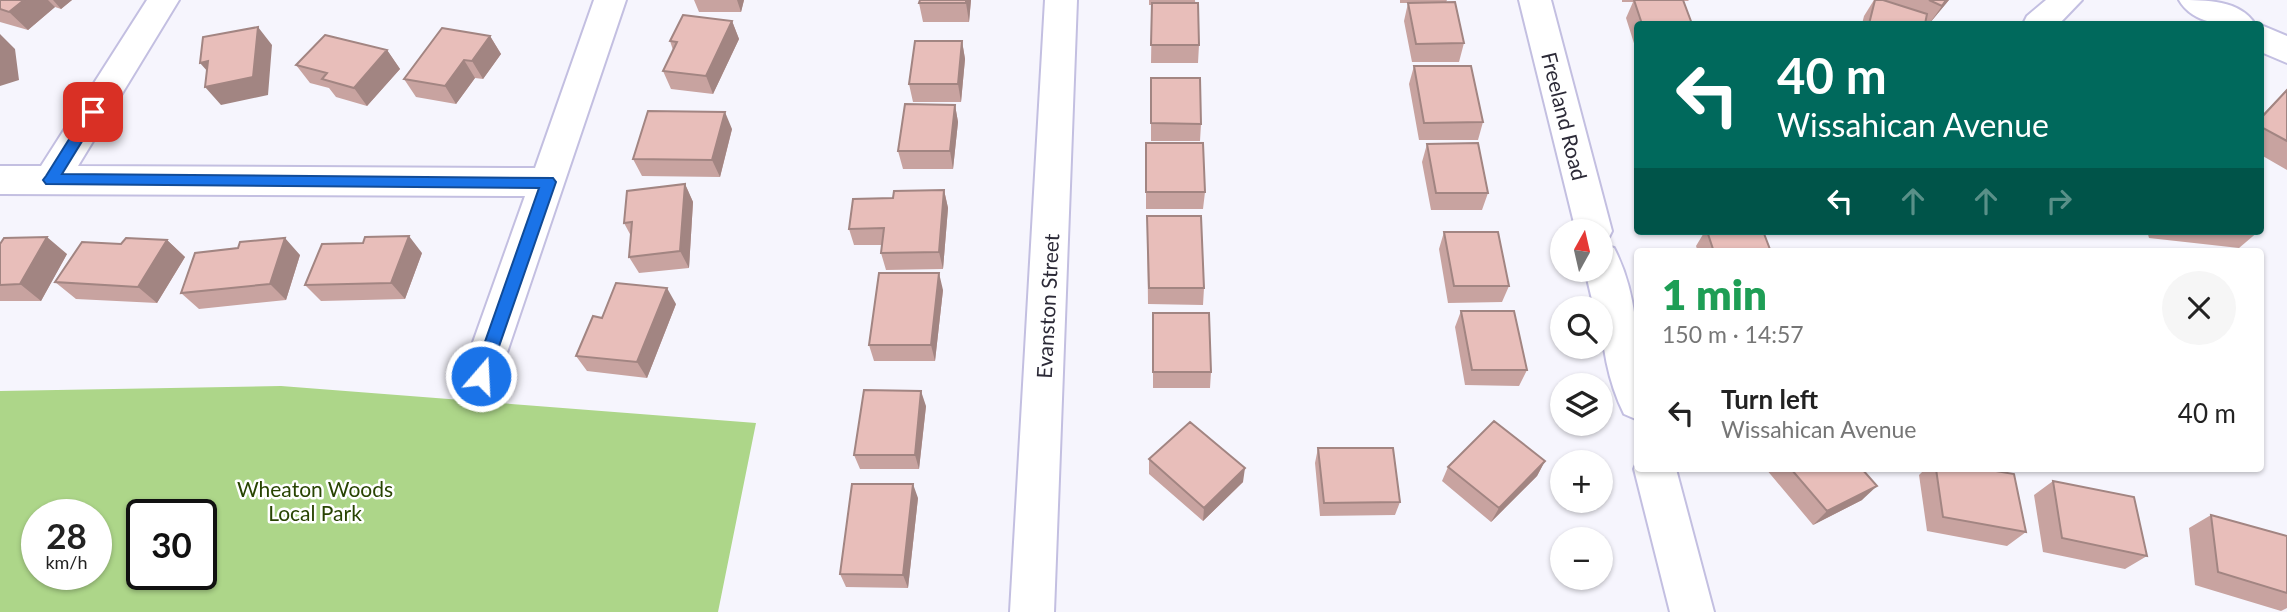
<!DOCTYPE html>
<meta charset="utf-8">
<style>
:root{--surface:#fff;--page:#f6f6f6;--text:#222;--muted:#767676}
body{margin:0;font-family:Lato,sans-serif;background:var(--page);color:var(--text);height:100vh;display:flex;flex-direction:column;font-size:26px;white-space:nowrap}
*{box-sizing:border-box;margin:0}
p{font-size:23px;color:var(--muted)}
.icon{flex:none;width:38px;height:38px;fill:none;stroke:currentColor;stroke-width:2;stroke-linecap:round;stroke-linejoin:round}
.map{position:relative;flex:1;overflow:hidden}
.details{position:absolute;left:1634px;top:248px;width:630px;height:224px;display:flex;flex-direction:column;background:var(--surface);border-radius:7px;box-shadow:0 2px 5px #0004}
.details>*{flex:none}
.banner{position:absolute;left:1634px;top:21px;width:630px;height:214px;border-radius:7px;box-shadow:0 2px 5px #0004;background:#00695c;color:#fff;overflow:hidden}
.needle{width:46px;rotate:8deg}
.fabs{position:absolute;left:1550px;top:219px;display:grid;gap:14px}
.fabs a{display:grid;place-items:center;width:63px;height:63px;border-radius:50%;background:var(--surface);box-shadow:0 2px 5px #0004;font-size:35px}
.speed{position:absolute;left:21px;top:499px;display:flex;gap:14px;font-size:35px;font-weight:700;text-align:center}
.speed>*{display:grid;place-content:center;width:91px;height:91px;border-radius:50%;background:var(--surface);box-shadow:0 2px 5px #0004;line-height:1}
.speed small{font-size:18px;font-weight:400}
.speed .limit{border:4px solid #111;border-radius:10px;background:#fff;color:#111}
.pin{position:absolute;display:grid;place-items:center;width:60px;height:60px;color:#fff;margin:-30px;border-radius:14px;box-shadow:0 4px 10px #0006}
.me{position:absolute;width:77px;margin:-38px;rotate:19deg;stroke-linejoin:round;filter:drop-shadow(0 0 5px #0008)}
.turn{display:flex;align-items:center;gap:24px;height:147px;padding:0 28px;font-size:32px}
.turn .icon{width:91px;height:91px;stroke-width:2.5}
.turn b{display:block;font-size:49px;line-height:60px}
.lanes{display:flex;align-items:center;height:66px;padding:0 28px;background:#0003;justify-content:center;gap:35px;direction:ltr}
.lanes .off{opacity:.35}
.round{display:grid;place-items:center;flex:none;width:74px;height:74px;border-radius:37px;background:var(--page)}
.head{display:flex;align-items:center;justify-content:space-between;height:119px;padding:0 28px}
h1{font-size:42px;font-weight:800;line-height:52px;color:#1e9e55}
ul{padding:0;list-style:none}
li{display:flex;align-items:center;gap:21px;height:91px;padding:0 28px}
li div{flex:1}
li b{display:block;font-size:26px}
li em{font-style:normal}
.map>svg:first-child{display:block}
.green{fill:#add689;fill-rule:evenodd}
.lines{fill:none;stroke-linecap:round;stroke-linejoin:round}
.minor-casing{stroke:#c3bfe1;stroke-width:4}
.minor{fill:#fff;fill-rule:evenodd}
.wall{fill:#c8a3a0}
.shaded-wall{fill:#a28582}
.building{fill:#e8beba;stroke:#a28582;stroke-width:2}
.route{fill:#1a73e8;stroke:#114b97;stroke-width:2}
.labels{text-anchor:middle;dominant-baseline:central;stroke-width:5;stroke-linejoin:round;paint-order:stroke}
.street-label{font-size:21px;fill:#2c2a37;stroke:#fff}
.park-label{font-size:21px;fill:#284402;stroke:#fff}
</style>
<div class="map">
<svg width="2287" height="612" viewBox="0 0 2287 612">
<rect width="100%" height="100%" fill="#f6f5fd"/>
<path class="green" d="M281,386L756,423L718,612H0V391ZM37,514H96V574H37ZM142,514H201V574H142Z"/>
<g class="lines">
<g class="minor-casing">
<path id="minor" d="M147,0H179L78,166L535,168L594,0H626L495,388L481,393L467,388L461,376L525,196L0,194V166H41Z
M1045,0H1077L1054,612H1010Z
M1519,0H1551L1612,231L1607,241L1601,243V231H1576Z
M2046,0H2082L2059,24H2023L2027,16Z
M2179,0C2206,0 2240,0 2255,24C2229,26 2194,26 2179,0Z
M2261,25L2287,36V63L2261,52Z
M1601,244L1614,248C1642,302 1638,362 1638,420L1624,414C1608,382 1601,343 1601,308H1594L1585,270H1601Z
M1638,460V469H1676L1714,612H1670L1634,469Z"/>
</g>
<use href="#minor" class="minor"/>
</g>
<path class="wall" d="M0,0H72L61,9L55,7L28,30L0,22Z
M694,0H744L741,12H699Z
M920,0H971L969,22H923L919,3Z
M1149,0H1195L1199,45L1198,63H1151L1152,5H1149Z
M1400,0H1447L1446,2L1464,43L1459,62H1412L1404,21L1408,3H1400Z
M1622,0H1689L1688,1H1683L1692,24H1638V56L1626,18L1633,2H1622Z
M1874,0H1949L1929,24L1925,22V24H1862L1864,16Z
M732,21L739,39L713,94L671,89L663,71L673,50L670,41Z
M490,36L501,54L483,79L475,78L456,104L416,97L404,79Z
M962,41L965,59L961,102H913L909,84Z
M387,50L400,69L367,106L336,97L329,88L310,83L296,65Z
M1414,66L1483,122L1478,140H1419L1409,84Z
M1151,78L1201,124L1200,141H1151Z
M2287,89V170L2261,155V116Z
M955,105L958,122L953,169H903L898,151Z
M732,129L720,177L642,176L633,159Z
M1146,143L1205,192L1203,209H1146Z
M1427,144L1488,193L1482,210H1431L1422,162Z
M685,184L693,202L689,268L639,273L629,257L631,236L624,223Z
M944,190L948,208L943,269L886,270L881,253L882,245H854L849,229L893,198Z
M1147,216L1204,288L1203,305L1148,304Z
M1705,231H1763L1771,252H1698L1696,246Z
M2147,231H2259L2239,248L2149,238Z
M1444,232L1509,286L1502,302L1448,303L1439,249Z
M167,240L185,257L157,303L76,299L55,282L121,244Z
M0,244L67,254L41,301H0Z
M238,248L300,255L286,300L199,309L181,293Z
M422,253L405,299L321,301L305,285Z
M943,290L935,361H874L869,345Z
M676,304L647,378L587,371L576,356L602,318Z
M1461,311L1527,370L1519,386L1465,385L1455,327Z
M1153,313L1211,372L1210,388H1153Z
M926,406L919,469H860L854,455Z
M1318,448L1400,502L1395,515L1320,516L1315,463Z
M1149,459L1243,482L1203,521L1149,474Z
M1545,461L1537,476L1491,522L1442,481L1448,467Z
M1766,469H1862V500L1813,525Z
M1925,469H1984L2026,532L2007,546L1927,531L1919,475Z
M2053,481L2147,556L2125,569L2043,552L2034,495Z
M918,498L908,588L846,587L840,574Z
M2211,515L2287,536V608L2281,611L2195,585L2189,528Z"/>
<path class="shaded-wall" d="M24,0H48L55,7L28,30L9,12Z
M53,0H72L61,9Z
M737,0H744L741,12Z
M966,0H971L969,22L966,3Z
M1946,0H1949L1929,24L1942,6Z
M732,21L739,39L713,94L706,76Z
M258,27L272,45L268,95L221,105L205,87Z
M0,34L15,49L19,80L0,86Z
M490,36L501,54L483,79L472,61Z
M962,41L965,59L961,102L958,84Z
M387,50L400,69L367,106L354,88Z
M464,60L475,78L456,104L445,86Z
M208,61L216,81L200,63Z
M955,105L958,122L953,169L950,151Z
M725,112L732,129L720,177L712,160Z
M685,184L693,202L689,268L680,251Z
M944,190L948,208L943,269L939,252Z
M409,236L422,253L405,299L391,283Z
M47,237L67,254L41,301L20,284Z
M285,238L300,255L286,300L270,284Z
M167,240L185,257L157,303L138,287Z
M939,273L943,290L935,361L931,345Z
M667,288L676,304L647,378L637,362Z
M921,391L926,406L919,469L915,455Z
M1545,461L1537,476L1491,522L1499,508Z
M1245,468L1243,482L1203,521L1204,508Z
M913,484L918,498L908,588L903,575Z
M1877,486L1862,500L1813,525L1827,511Z"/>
<path class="building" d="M0,0H24L9,12L0,9Z
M920,0H966V3H919Z
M1634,0H1683L1692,24H1642Z
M1875,0H1883L1927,14L1925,24H1869Z
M1929,0H1946L1942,6Z
M1455,2L1464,43L1416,44L1408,3Z
M1152,3H1198L1199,45H1151Z
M683,15L732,21L706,76L663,71L677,42L670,41Z
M258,27L253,77L205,87L208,61L200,63L203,37Z
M442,28L490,36L472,61L464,60L445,86L404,79Z
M325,35L387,50L354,88L322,79L327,73L296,65Z
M915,41H962L958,84H909Z
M1414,66H1471L1483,122L1424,123Z
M1151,78H1200L1201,124L1151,123Z
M2287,90V141L2261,127V118Z
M905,104L955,105L950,151H898Z
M648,111L725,112L712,160L633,159Z
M1146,143H1203L1205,192H1146Z
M1478,143L1488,193H1436L1427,144Z
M685,184L680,251L629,257L632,222L624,223L627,191Z
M944,190L939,252L881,253L884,228L849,229L853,199L893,198L894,191Z
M1147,216H1201L1204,288H1149Z
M1707,231H1763L1771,252H1714Z
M1444,232H1498L1509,286H1454Z
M409,236L391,283L305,285L322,244L363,243L365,237Z
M47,237L20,284L0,285V244L4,238Z
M126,238L167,240L138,287L55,282L82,242L121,244Z
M285,238L270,284L181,293L195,253L238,248L240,242Z
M879,273H939L931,345H869Z
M616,283L667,288L637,362L576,356L593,316L602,318Z
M1461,311H1514L1527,370H1472Z
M1153,313H1209L1211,372H1153Z
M864,390L921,391L915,455H854Z
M1494,421L1545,461L1499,508L1448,467Z
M1190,422L1245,468L1204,508L1149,459Z
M1318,448H1393L1400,502L1324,503Z
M1791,469H1862L1877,486L1827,511Z
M1936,469H1984L2014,474L2026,532L1943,517Z
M2053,481L2134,497L2147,556L2062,538Z
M852,484H913L903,575L840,574Z
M2211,515L2287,536V593L2218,572Z"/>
<path class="route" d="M93,107L100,112L62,174L553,178L556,182L487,381H476L473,376L539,188L46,184L43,180L46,176L88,109Z"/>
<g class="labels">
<g class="street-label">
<text transform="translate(1565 116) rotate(76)">Freeland Road</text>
<text transform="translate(1047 306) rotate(-87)">Evanston Street</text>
</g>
<g class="park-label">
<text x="315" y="488">Wheaton Woods<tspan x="315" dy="24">Local Park</tspan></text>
</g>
</g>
</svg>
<div class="fabs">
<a><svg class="needle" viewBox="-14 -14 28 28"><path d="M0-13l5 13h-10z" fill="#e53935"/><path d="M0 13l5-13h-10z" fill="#767676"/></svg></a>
<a><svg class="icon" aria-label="search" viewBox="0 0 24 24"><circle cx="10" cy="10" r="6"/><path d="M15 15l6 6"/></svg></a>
<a><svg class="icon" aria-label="layers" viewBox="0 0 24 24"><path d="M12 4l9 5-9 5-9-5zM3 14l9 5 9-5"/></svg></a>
<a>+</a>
<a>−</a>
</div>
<div class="speed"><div>28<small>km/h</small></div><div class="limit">30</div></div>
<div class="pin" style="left:93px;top:112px;background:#d93025"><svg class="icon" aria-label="arrive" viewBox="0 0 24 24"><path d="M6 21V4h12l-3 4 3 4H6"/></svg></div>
<svg class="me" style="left:481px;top:376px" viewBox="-20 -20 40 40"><circle r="17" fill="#1a73e8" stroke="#fff" stroke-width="3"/><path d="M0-11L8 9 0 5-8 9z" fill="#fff"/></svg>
<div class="banner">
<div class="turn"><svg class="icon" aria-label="left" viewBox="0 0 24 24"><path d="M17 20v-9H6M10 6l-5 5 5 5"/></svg><div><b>40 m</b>Wissahican Avenue</div></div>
<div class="lanes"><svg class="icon" aria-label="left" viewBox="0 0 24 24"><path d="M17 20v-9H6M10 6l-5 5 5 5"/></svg><svg class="icon off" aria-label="ahead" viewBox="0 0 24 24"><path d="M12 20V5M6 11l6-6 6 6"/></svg><svg class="icon off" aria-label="ahead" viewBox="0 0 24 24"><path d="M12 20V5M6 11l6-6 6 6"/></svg><svg class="icon off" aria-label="right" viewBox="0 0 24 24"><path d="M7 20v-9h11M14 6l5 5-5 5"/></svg></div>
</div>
<section class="details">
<div class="head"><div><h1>1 min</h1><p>150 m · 14:57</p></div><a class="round"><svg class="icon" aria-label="close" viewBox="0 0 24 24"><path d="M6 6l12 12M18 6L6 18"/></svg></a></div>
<ul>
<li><svg class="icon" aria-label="left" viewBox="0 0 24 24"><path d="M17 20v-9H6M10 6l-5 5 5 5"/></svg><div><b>Turn left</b><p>Wissahican Avenue</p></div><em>40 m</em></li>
</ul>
</section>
</div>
